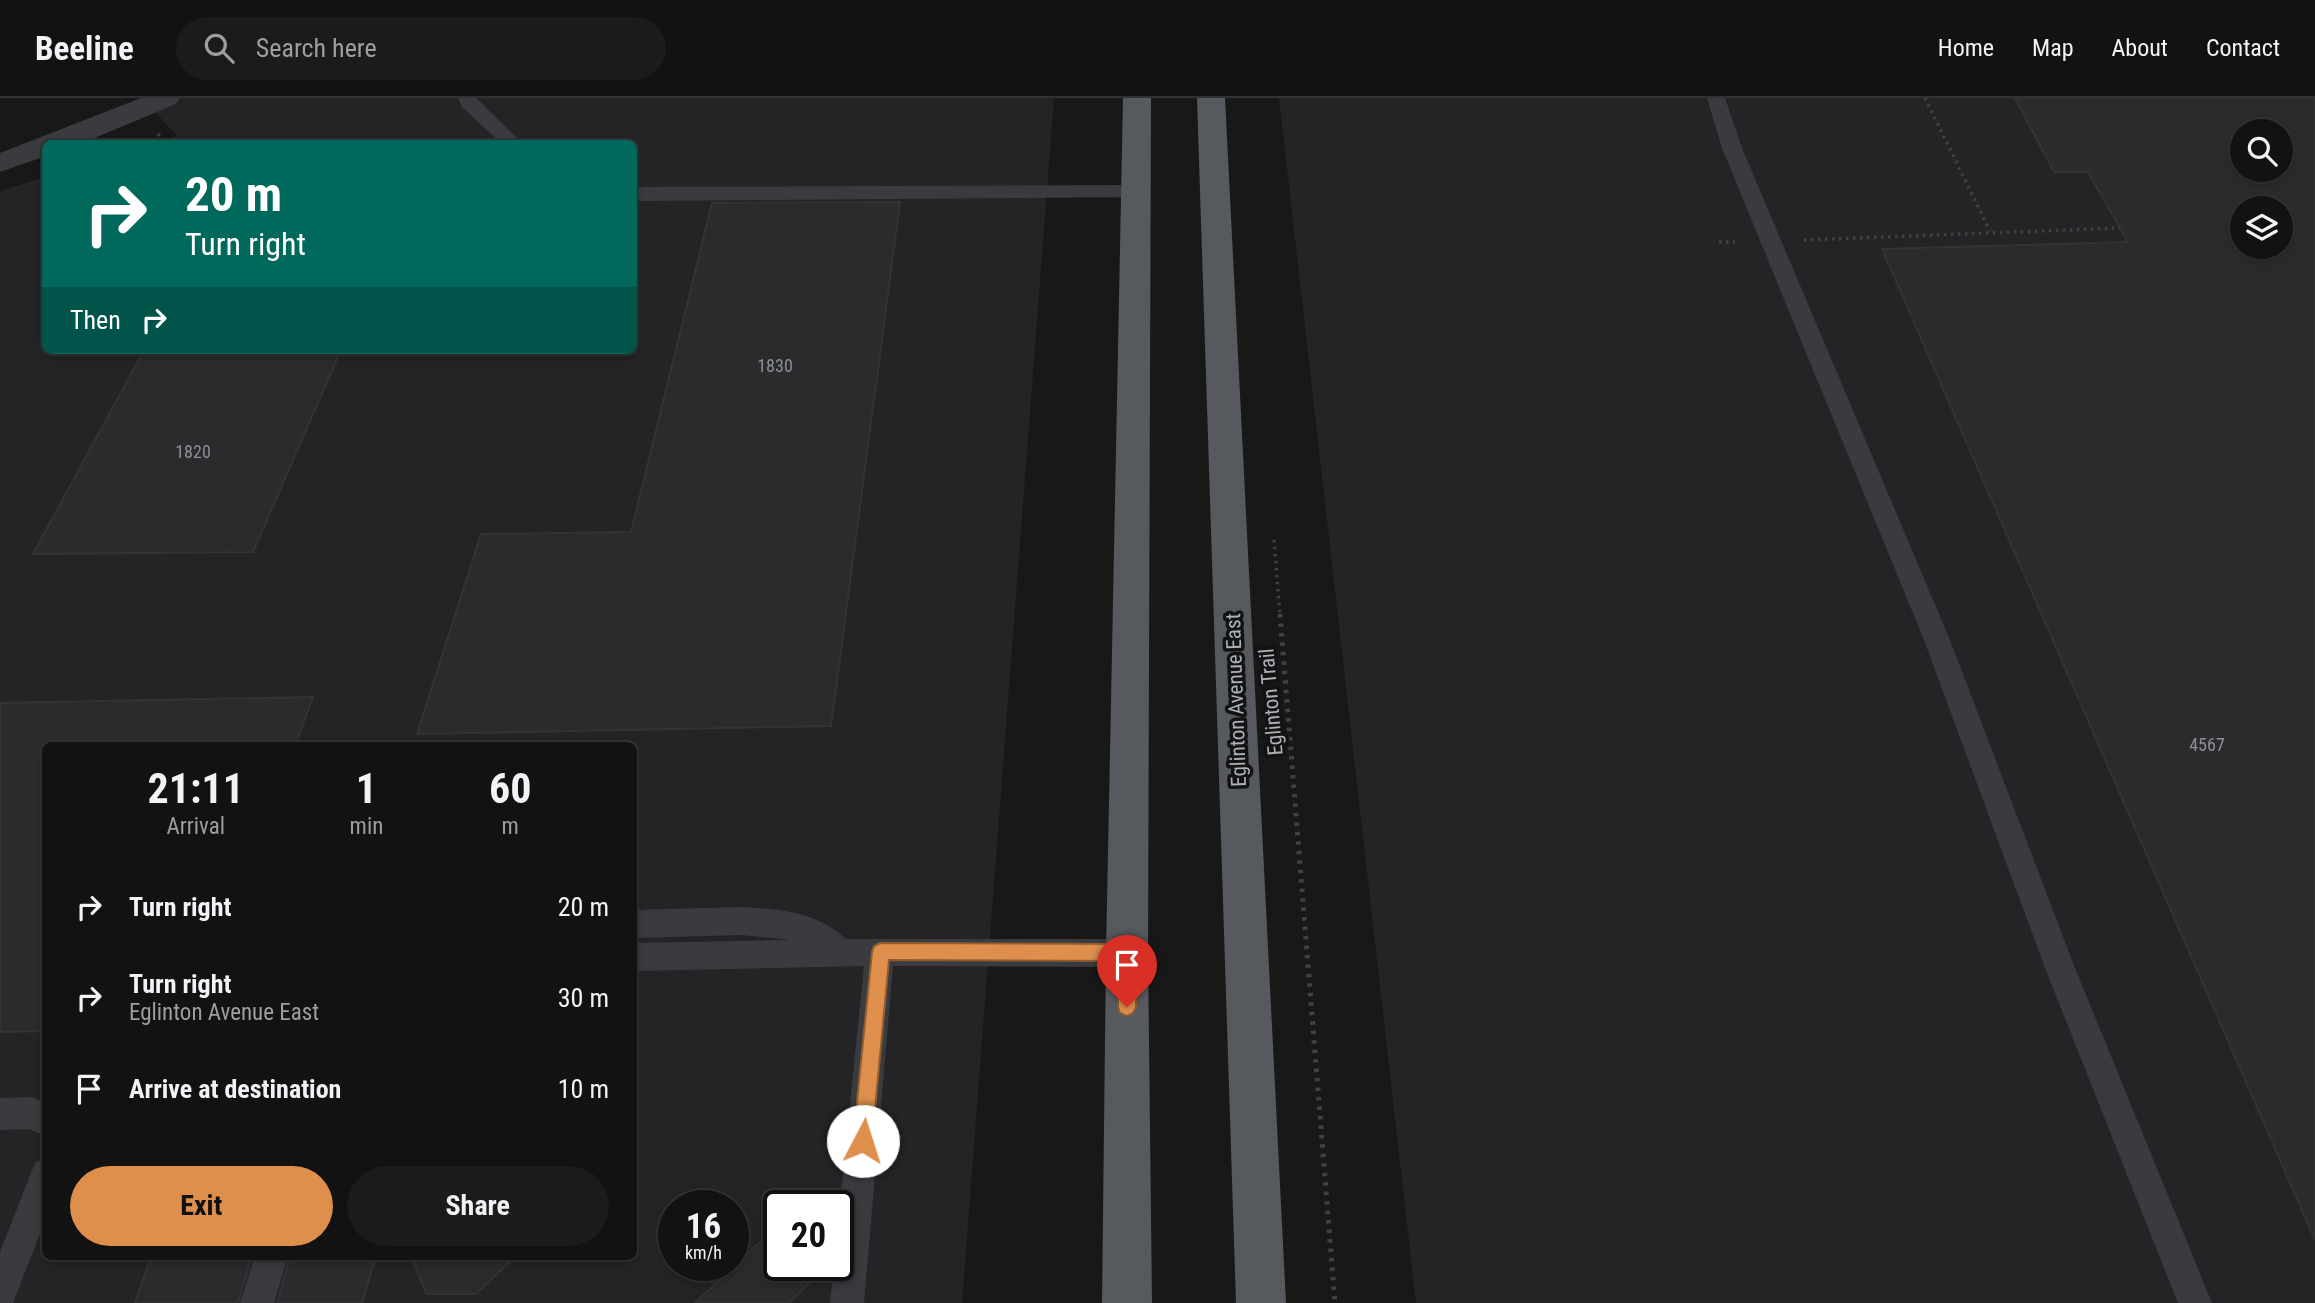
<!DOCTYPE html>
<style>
:root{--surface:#121213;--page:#1b1b1c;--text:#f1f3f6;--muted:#9c9ea0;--line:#313233;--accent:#de8f4c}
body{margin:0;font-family:"Roboto Condensed",sans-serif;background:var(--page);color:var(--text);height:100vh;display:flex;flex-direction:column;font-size:26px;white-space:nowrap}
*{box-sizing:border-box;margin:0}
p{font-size:23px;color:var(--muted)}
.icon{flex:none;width:38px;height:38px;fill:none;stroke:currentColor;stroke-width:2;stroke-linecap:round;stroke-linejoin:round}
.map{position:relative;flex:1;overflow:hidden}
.details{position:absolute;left:42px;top:644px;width:595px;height:518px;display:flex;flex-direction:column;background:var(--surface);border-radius:10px;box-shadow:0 4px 10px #0003,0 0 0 2px var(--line)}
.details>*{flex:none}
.guide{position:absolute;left:42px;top:42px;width:595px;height:214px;border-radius:10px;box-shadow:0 4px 10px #0003,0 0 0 2px var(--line);background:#00695c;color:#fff;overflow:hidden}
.tools{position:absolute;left:2230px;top:21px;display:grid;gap:14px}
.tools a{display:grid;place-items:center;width:63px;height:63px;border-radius:50%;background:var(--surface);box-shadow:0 4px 10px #0003,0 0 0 2px var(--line);font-size:35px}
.speed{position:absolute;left:658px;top:1092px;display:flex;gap:14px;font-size:35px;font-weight:700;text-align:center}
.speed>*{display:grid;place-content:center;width:91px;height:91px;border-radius:50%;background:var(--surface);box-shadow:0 4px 10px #0003,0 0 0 2px var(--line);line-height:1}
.speed small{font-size:18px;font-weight:400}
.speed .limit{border:4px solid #111;border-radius:10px;background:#fff;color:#111}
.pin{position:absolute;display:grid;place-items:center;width:60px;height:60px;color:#fff;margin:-72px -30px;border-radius:50% 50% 50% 0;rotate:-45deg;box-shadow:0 0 7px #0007}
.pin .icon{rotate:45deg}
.me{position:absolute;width:77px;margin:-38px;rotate:5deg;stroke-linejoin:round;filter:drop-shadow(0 0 5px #0008)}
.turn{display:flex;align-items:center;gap:24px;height:147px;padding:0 28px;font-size:32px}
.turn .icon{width:91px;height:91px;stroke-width:2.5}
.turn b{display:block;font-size:49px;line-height:60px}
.then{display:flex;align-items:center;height:66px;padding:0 28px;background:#0003;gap:14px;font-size:26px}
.eta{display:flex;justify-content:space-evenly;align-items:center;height:119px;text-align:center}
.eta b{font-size:42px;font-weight:700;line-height:49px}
.primary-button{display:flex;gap:14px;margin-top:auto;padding:14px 28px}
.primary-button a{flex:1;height:80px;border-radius:42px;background:var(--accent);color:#111;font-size:28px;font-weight:700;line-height:80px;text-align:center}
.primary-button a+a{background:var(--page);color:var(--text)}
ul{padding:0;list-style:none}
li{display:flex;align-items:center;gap:21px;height:91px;padding:0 28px}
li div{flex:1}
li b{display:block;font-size:26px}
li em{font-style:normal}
header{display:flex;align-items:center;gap:42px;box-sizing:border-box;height:98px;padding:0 35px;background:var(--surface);border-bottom:2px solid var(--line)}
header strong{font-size:33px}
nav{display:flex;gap:38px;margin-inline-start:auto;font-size:24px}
.search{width:490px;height:63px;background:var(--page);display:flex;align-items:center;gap:18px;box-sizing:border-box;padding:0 24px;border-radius:38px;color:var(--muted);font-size:26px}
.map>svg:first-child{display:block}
.built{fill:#242426;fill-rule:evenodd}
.building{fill:#2b2b2d;stroke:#323335;stroke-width:2;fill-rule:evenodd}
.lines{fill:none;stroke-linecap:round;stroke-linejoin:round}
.path-far1{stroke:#3f4245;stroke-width:3.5;stroke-dasharray:2.5 4.5;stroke-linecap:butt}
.path{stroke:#3f4245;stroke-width:5;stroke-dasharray:3.5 6;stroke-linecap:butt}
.service{fill:#393b3e;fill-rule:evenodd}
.minor{fill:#393b3e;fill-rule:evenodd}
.primary{fill:#56595d;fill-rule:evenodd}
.route{fill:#de8f4c;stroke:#905d31;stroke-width:2}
.labels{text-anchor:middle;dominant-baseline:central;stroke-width:7;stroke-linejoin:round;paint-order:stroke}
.number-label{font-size:18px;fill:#8b9094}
.street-label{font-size:21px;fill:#acb2b8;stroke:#131314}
</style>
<header>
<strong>Beeline</strong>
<div class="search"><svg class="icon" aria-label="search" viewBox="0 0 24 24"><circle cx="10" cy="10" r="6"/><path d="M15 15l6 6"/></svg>Search here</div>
<nav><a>Home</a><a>Map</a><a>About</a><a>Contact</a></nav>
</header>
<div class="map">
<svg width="2315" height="1205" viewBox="0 0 2315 1205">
<rect width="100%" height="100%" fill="#181819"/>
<path class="built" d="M142,0H1054L962,1205H0V93L45,79L46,252H634V46L156,45L177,38ZM46,648H634V1158H46ZM674,1108H733V1167H674ZM779,1108H838V1167H779Z
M1279,0H2315V1205H1416ZM2242,33H2280V72H2242ZM2242,110H2280V149H2242Z"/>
<path class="building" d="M2015,0H2315V1142L1882,151L2128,144L2088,74H2054ZM2242,33H2280V72H2242ZM2242,110H2280V149H2242Z
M900,104L831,628L417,636L481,436L631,434L712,105Z
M144,252H341L253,454L33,456Z
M313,599L295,648H46V933L0,934V605Z
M779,1126V1167H827L789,1205H695Z
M151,1158H252L238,1205H135Z
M290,1158H376L362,1205H277Z
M410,1158H516L476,1196H427Z"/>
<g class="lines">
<path class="path-far1" d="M1925,0L1990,133
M158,36L167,46
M1804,142L2120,130
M1719,144H1735
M1274,442L1280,518"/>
<path class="path" d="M1280,516L1335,1205"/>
<path class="service" d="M458,0H476L523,46H502L462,9Z
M1707,0H1725L1742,50L1950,542L2075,870L2212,1205H2178L2045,870L1924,542L1722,50Z
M1138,87L1145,89L1148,94L1145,99L634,103V89Z
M742,809C780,811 817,814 846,841H1127L1137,845L1142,855L1137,865L1127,869L893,868L864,1205H830L834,1167H838V1125L864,868L634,873V845L791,842L742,837L634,840V812Z
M32,999L46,1005V1038L29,1031L0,1032V1000Z
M46,1060V1120L13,1205H0V1154L35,1065Z
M255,1158H288L274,1205H240Z"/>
<path class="minor" d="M141,0H180L176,6L80,46H46V58L0,74V55Z"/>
<path class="primary" d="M1123,0H1151L1148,855L1152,1205H1102L1106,855Z
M1197,0H1225L1286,1205H1236Z"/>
</g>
<path class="route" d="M880,845L1127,846L1133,849L1136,855V909L1133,915L1127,918L1120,915L1118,909V863L889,862L872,1043L869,1050L863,1052L856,1050L853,1043L872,854L874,848Z"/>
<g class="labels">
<g class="number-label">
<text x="775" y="267">1830</text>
<text x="193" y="353">1820</text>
<text x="2207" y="646">4567</text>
</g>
<g class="street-label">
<text transform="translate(1236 602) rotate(-92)">Eglinton Avenue East</text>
<text transform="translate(1271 604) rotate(-95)">Eglinton Trail</text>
</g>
</g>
</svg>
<div class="tools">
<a><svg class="icon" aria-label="search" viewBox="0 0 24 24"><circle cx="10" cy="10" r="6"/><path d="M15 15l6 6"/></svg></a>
<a><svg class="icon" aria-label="layers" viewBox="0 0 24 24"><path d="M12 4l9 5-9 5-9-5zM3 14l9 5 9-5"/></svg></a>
</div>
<div class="speed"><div>16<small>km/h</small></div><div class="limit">20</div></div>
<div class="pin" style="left:1127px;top:909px;background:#d93025"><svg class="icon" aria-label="arrive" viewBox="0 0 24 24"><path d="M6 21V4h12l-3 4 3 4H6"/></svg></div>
<svg class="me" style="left:863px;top:1043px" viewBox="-20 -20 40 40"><circle r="19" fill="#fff"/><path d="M0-13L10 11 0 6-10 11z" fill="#de8f4c"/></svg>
<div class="guide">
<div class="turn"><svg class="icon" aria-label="right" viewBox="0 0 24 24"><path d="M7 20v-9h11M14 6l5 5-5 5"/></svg><div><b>20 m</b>Turn right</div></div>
<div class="then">Then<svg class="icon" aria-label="right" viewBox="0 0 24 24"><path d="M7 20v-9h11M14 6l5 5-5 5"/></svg></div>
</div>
<section class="details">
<div class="eta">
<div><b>21:11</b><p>Arrival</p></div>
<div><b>1</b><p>min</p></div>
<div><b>60</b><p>m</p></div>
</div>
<ul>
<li><svg class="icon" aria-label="right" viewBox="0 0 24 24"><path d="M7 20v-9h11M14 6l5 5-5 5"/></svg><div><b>Turn right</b></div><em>20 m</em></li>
<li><svg class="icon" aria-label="right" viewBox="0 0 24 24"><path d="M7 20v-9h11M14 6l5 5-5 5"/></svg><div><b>Turn right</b><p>Eglinton Avenue East</p></div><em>30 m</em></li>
<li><svg class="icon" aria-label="arrive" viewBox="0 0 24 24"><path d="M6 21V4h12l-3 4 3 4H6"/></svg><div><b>Arrive at destination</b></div><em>10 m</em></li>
</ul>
<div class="primary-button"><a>Exit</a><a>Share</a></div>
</section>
</div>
